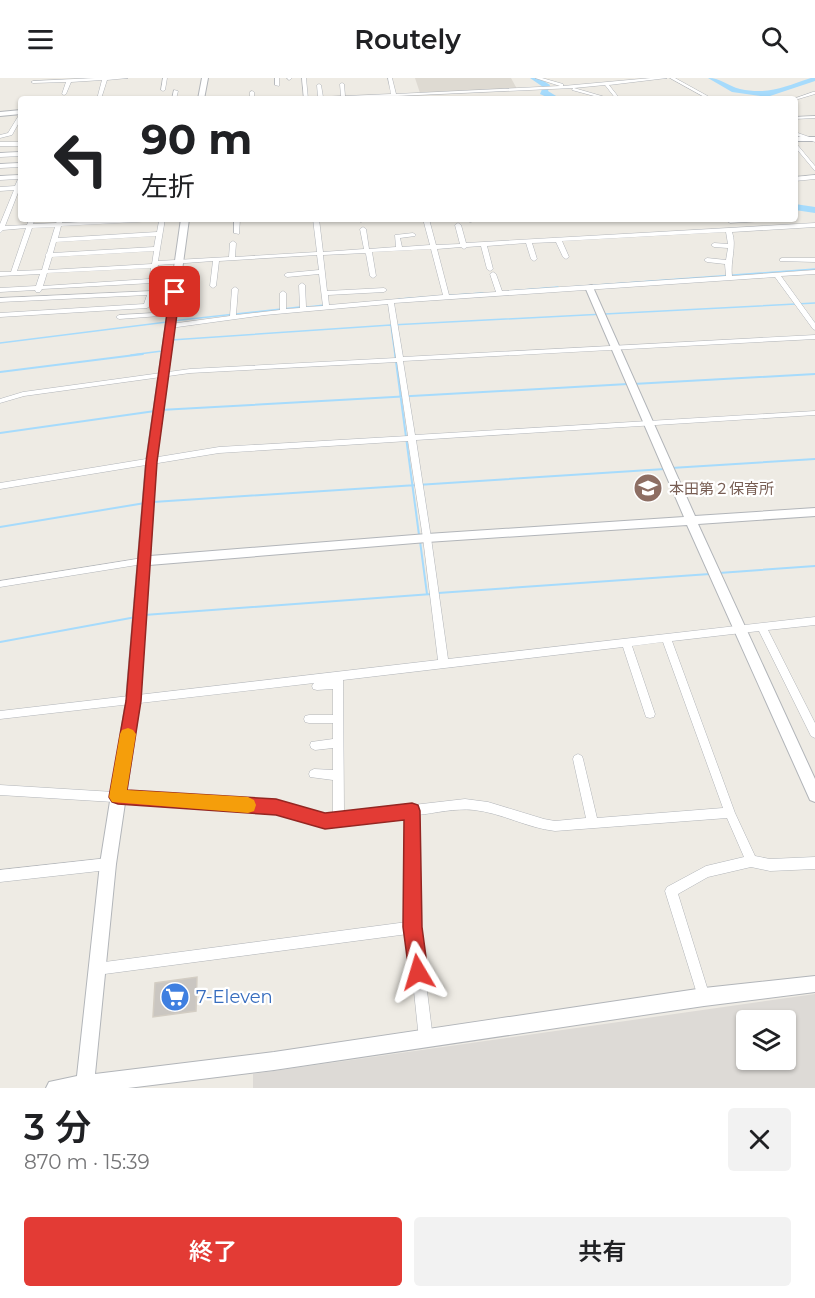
<!DOCTYPE html>
<html lang="ja">
<meta charset="utf-8">
<style>
:root{--surface:#fff;--page:#f2f2f2;--text:#202124;--muted:#757577;--accent:#e33b35}
body{margin:0;font-family:Montserrat,"Noto Sans JP",sans-serif;background:var(--page);color:var(--text);height:100vh;display:flex;flex-direction:column;font-size:22px;white-space:nowrap}
*{box-sizing:border-box;margin:0}
p{font-size:20px;color:var(--muted)}
.icon{flex:none;width:33px;height:33px;fill:none;stroke:currentColor;stroke-width:2;stroke-linecap:round;stroke-linejoin:round}
.map{position:relative;height:1010px;overflow:hidden}
.side{display:flex;flex-direction:column;background:var(--surface);flex:1}
.side>*{flex:none}
.top-card{position:absolute;left:18px;top:18px;width:780px;height:126px;border-radius:6px;box-shadow:0 2px 4px #0004;background:#fff;color:var(--text);overflow:hidden}
.buttons{position:absolute;left:736px;top:932px;display:grid;gap:12px}
.buttons a{display:grid;place-items:center;width:60px;height:60px;border-radius:6px;background:var(--surface);box-shadow:0 2px 4px #0004;font-size:30px}
.pin{position:absolute;display:grid;place-items:center;width:51px;height:51px;color:#fff;margin:-26px;border-radius:12px;box-shadow:0 3px 9px #0006}
.me{position:absolute;width:66px;margin:-33px;rotate:353deg;stroke-linejoin:round;filter:drop-shadow(0 0 4px #0008)}
.turn{display:flex;align-items:center;gap:21px;height:126px;padding:0 24px;font-size:27px}
.turn .icon{width:78px;height:78px;stroke-width:2.5}
.turn b{display:block;font-size:42px;line-height:51px}
.round{display:grid;place-items:center;flex:none;width:63px;height:63px;border-radius:6px;background:var(--page)}
.headline{display:flex;align-items:center;justify-content:space-between;height:102px;padding:0 24px}
h1{font-size:36px;font-weight:600;line-height:45px}
.action{display:flex;gap:12px;margin-top:auto;padding:12px 24px}
.action a{flex:1;height:69px;border-radius:6px;background:var(--accent);color:#fff;font-size:24px;font-weight:600;line-height:69px;text-align:center}
.action a+a{background:var(--page);color:var(--text)}
header{display:flex;justify-content:space-between;align-items:center;height:78px;padding:0 24px;background:var(--surface);font-size:27px;font-weight:600}
.map>svg:first-child{display:block}
.industrial{fill:#dddad6;fill-rule:evenodd}
.education{fill:#dedad2}
.lines{fill:none;stroke-linecap:round;stroke-linejoin:round}
.stream-far1{stroke:#a6dbfc;stroke-width:1.5}
.stream{stroke:#a6dbfc;stroke-width:2}
.river{fill:#a6dbfc;fill-rule:evenodd}
.building{fill:#cac6c1;stroke:#d3cdc3;stroke-width:1.5}
.minor-casing{stroke:#b2b5b9;stroke-width:1}
.tertiary-casing{stroke:#b2b5b9;stroke-width:2}
.minor{fill:#fff;fill-rule:evenodd}
.tertiary{fill:#fff;fill-rule:evenodd}
.route{fill:#e33b35;stroke:#942622;stroke-width:1.5}
.slow{fill:#f59e0b}
.labels{text-anchor:middle;dominant-baseline:central;stroke-width:4.5;stroke-linejoin:round;paint-order:stroke}
.education-label{font-size:15px;fill:#785e54;stroke:#fff;text-anchor:start}
.near-shop-label{font-size:18px;fill:#366cbe;stroke:#fff;text-anchor:start}
</style>
<header><svg class="icon" aria-label="menu" viewBox="0 0 24 24"><path d="M4 6h16M4 12h16M4 18h16"/></svg>Routely<svg class="icon" aria-label="search" viewBox="0 0 24 24"><circle cx="10" cy="10" r="6"/><path d="M15 15l6 6"/></svg></header>
<div class="map">
<svg width="815" height="1010" viewBox="0 0 815 1010">
<rect width="100%" height="100%" fill="#eeebe4"/>
<path class="industrial" d="M815,916V1010H253V996ZM747,942H786V981H747Z"/>
<path class="education" d="M415,0H511L517,11L420,15Z"/>
<g class="lines">
<path class="stream-far1" d="M570,209L815,191
M510,213L558,209
M399,221L483,215
M307,229L325,227
M172,243L300,229
M391,248L395,277
M171,262L391,247L815,225
M0,265L167,244
M131,277L162,273L165,262"/>
<path class="stream" d="M395,276L419,457
M0,294L143,276
M633,306L815,296
M160,332L628,306
M0,355L155,333
M671,390L815,381
M153,424L665,391
M0,449L145,425
M420,463L427,516
M719,495L815,488
M438,515L710,496
M144,537L432,516
M0,564L136,539"/>
<path class="river" d="M530,0H539L550,7L548,13L561,21H551L540,16L543,9Z
M708,0C721,0 728,8 740,11C768,17 784,9 811,0H815V3L767,19L732,14Z
M795,126L815,129V135L795,132Z"/>
</g>
<path class="building" d="M197,899L196,933L153,939L155,905Z"/>
<g class="lines">
<g class="minor-casing">
<path id="minor" d="M95,0H128L107,2L101,21H97L102,2L71,4L66,16L64,17L62,16L66,4L33,5L31,4L33,3Z
M163,0H167L165,12L163,13L161,12Z
M275,0H279V8L275,7Z
M287,0H291V1L289,2Z
M302,0H306L308,21H304Z
M388,0H392L396,16L560,8L535,0H542L563,6V8L651,0H667L609,7L620,21H616L605,7L574,10L612,21H605L572,12L573,10L397,18V21H393L392,19L309,21L318,19L317,7L319,6L321,7L323,19L341,18L340,6L342,5L344,6L345,18L391,16Z
M670,0H675L713,21H708Z
M174,12L178,13L176,21H172Z
M252,13L254,14V21H250V14Z
M813,14H815V16L795,22V21H793Z
M21,36V41L12,57L0,60V57L8,55L19,37Z
M815,38V40L795,41V39Z
M795,54L815,61V64L795,57Z
M0,64H21V68H0Z
M795,64L815,88V93L795,69Z
M21,74V78L0,79V75Z
M21,85V89L0,90V86Z
M21,97V107L5,148L27,147L29,141H35L33,146L56,145L58,142L60,141L63,143L62,145L131,141H165L158,183L229,179L230,165L233,163L236,165L235,179L317,174L313,141H319L323,174L364,171L360,151L363,149L366,151L369,171L396,169L395,157L413,155L416,157L415,158L400,160L402,169L430,167L423,141H429L436,167L460,166L455,147L458,145L461,147L466,165L815,145V149L732,154C737,168 730,183 732,198L815,192V196L781,198L815,245V252L813,251L775,199L394,225L403,279L815,257V261L403,283L415,357L815,333V337L416,362L431,460L448,581L815,539V547L768,552L815,645V660L811,658L759,553L672,563L735,735L755,778L770,781L815,779V791L770,793L751,789L708,799L678,816L710,919L709,924L704,925L699,924L698,919L665,813L667,809L706,788L744,779L727,740L555,753C527,750 502,735 474,732C455,730 436,735 418,737L419,849L433,961L431,966L426,968L421,966L419,961L408,856L97,897L93,895L91,891L93,887L97,885L407,844L406,738L343,746L339,748L336,747L325,748L276,734L0,717V707L276,724L325,738L333,737V702L310,699L309,696L310,693L314,691L333,692V670L315,672L311,670L310,667L311,664L333,661V645H309L305,644L304,641L305,638L309,637H333V611L317,612L313,611L312,608L314,605L0,641V633L438,582L423,460L408,363L219,375L0,411V405L219,369L408,358L397,284L190,295L24,318L0,325V321L23,314L190,291L396,280L388,226L265,237L170,250L167,248L170,246L230,238L232,211L235,209L238,211L236,237L280,232V215L283,213L286,215V231L300,230L299,207L302,205L305,207L306,229L323,228L319,196L287,199L284,197L287,195L319,192L317,177L219,183L216,208L213,210L210,208L213,183L158,187L155,203L152,205L42,211L40,214H36L35,212L0,214V210L36,208L40,196L0,198V194H11L26,150L3,152L0,155V146L14,112L0,113V109L15,108L18,101L0,102V98ZM159,143L157,154L58,160L61,148ZM55,149L47,175L45,177L46,178L42,192L17,193L32,150ZM726,154L728,166L714,165L711,167L714,169L728,170L726,182L707,180L704,182L707,184L725,186L726,198L502,213L496,196L493,194L490,196L496,214L449,217L437,171L461,169L464,171L467,169L481,168L487,191L490,193L493,191L487,168L526,165L531,181L534,183L537,181L532,165L556,164L563,179L566,181L569,179L562,163ZM156,158L154,169L53,175L56,164ZM431,171L443,217L329,227L328,217L384,214L387,212L384,210L327,213L323,177L365,175L366,176L370,198L373,200L376,198L372,174ZM154,173L152,186L48,192L52,179ZM151,190L149,201L43,208L47,195ZM663,564L723,730L597,740L583,681L582,678L578,676L574,678L573,681L586,740L555,743L544,741L488,724L465,721L344,735L343,602L623,569L645,636L646,639L650,640L654,639L655,636L632,568Z
M815,97V101L795,103V99Z
M234,141H240L239,156L234,155Z
M358,141H364V142L361,144Z
M469,141H475V143L470,144Z
M735,141H766L763,143L730,145L727,143Z
M782,180H815V184L780,183V181Z
M175,212L178,214L177,215L153,217L150,228L147,230L0,239V235L144,226L147,217L0,224V220Z
M172,234L175,236L174,237L119,241L116,239L119,237Z
M143,480L147,483L143,486L0,509V503Z
M108,780L112,782L114,786L112,790L108,792L0,804V792Z"/>
</g>
<g class="tertiary-casing">
<path id="tertiary" d="M202,0H208L204,21H198Z
M21,32V36L0,38V34Z
M795,59H815V63H795Z
M181,141H189L156,384L150,478L427,456L684,439L585,209L592,207L695,438L815,430V438L698,446L815,701V724L810,722L687,447L427,464L149,487L140,623L116,786L95,996L274,974L704,910L815,898V914L704,928L274,992L128,1010H46L49,1004L77,998L100,786L126,623L146,384Z"/>
</g>
<use href="#minor" class="minor"/>
<use href="#tertiary" class="tertiary"/>
</g>
<path class="route" d="M175,211L180,214L157,384L141,623L127,712L276,721L325,735L412,725L418,727L420,733L422,849L428,894L425,901L418,903L411,901L409,894L403,849L404,742L325,751L276,737L118,726L112,724L109,719L126,623L146,384L170,214Z"/>
<path class="slow" d="M128,650L133,652L136,656L127,712L248,719L254,722L256,727L254,733L248,735L112,724L109,719L120,656L122,652Z"/>
<defs>
<g id="school-disc" transform="scale(1.5)"><circle r="9.5" fill="#8d6e63" stroke="#fff"/><path d="M0-5L7-2L0 1L-7-2ZM-4 1L0 2.5L4 1V4Q0 6-4 4Z" fill="#fff"/></g>
<g id="supermarket-disc" transform="scale(1.5)"><circle r="9.5" fill="#3f7fe0" stroke="#fff"/><path d="M-6-5.5h2.5l.6 2H6L4.5 2H-2.5L-4.4-4H-6ZM-1.5 3.2a1.3 1.3 0 1 0 .1 0ZM3 3.2a1.3 1.3 0 1 0 .1 0Z" fill="#fff"/></g>
</defs>
<g fill-rule="evenodd">
<use href="#school-disc" x="648" y="410"/>
<use href="#supermarket-disc" x="175" y="919"/>
</g>
<g class="labels">
<g class="education-label">
<text x="669" y="410">本田第２保育所</text>
</g>
<g class="near-shop-label">
<text x="196" y="919">7-Eleven</text>
</g>
</g>
</svg>
<div class="buttons">
<a><svg class="icon" aria-label="layers" viewBox="0 0 24 24"><path d="M12 4l9 5-9 5-9-5zM3 14l9 5 9-5"/></svg></a>
</div>
<div class="pin" style="left:175px;top:214px;background:#d93025"><svg class="icon" aria-label="arrive" viewBox="0 0 24 24"><path d="M6 21V4h12l-3 4 3 4H6"/></svg></div>
<svg class="me" style="left:418px;top:894px" viewBox="-20 -20 40 40"><path d="M0-17L14 15 0 8-14 15z" fill="#e33b35" stroke="#fff" stroke-width="4"/></svg>
<div class="top-card">
<div class="turn"><svg class="icon" aria-label="left" viewBox="0 0 24 24"><path d="M17 20v-9H6M10 6l-5 5 5 5"/></svg><div><b>90 m</b>左折</div></div>
</div>
</div>
<section class="side">
<div class="headline"><div><h1>3 分</h1><p>870 m · 15:39</p></div><a class="round"><svg class="icon" aria-label="close" viewBox="0 0 24 24"><path d="M6 6l12 12M18 6L6 18"/></svg></a></div>
<div class="action"><a>終了</a><a>共有</a></div>
</section>
